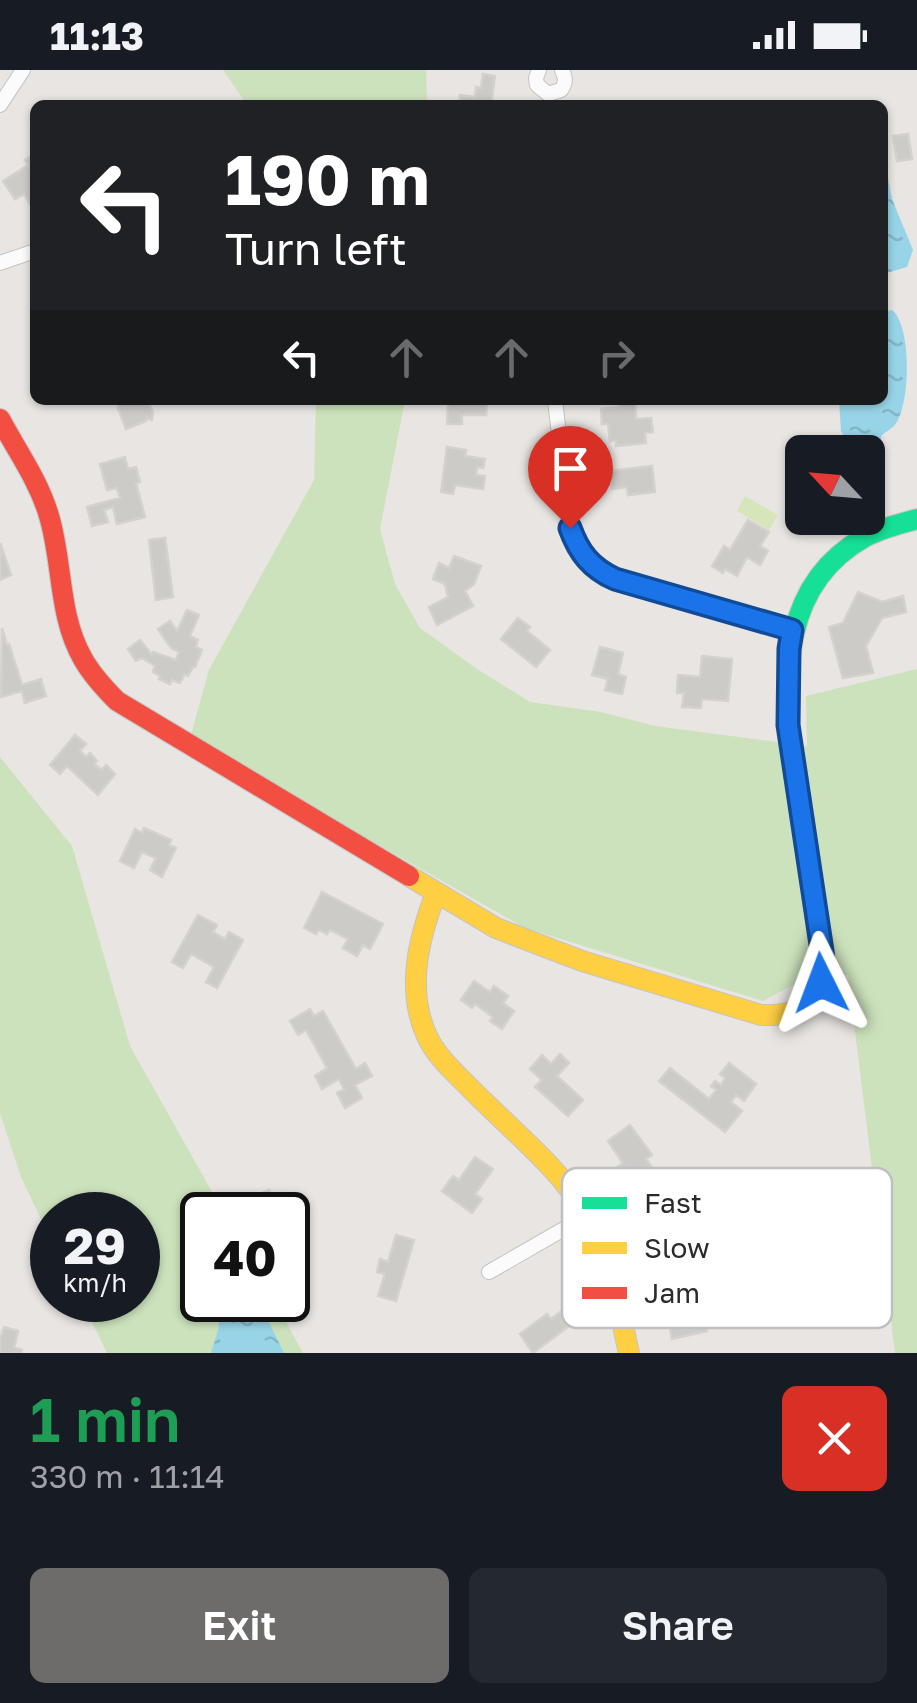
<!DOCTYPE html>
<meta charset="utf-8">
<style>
:root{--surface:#171b24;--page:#242831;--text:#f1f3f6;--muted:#9ea1a6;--accent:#6d6c6b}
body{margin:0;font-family:"Golos Text",sans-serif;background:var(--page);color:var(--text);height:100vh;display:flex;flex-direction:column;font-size:38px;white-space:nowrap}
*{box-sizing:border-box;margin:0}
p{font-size:32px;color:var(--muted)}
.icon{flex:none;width:55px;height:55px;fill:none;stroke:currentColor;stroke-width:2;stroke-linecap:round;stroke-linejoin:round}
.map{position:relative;height:1283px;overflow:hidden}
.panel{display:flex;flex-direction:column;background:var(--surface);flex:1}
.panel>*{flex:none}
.banner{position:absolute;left:30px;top:30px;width:858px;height:305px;border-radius:15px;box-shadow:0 2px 8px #0004;background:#202124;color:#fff;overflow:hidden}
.needle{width:65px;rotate:296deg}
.fabs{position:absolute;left:785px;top:365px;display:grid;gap:20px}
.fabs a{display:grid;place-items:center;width:100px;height:100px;border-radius:15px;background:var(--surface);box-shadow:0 2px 8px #0004;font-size:50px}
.speed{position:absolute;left:30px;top:1122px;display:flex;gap:20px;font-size:50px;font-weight:700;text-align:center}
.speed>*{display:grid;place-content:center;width:130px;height:130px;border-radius:50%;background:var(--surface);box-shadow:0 2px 8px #0004;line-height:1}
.speed small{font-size:25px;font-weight:400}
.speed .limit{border:5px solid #111;border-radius:15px;background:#fff;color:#111}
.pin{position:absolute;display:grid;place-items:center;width:85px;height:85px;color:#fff;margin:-102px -42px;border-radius:50% 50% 50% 0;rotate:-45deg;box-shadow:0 0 10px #0007}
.pin .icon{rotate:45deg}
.me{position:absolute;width:110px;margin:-55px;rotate:357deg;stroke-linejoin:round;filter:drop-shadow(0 0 8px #0008)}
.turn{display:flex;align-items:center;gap:35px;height:210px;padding:0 30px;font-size:45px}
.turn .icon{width:130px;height:130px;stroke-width:2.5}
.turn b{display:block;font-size:70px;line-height:85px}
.lanes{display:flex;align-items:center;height:95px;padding:0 30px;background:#0003;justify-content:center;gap:50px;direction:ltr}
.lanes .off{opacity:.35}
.round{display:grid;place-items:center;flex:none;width:105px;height:105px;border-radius:15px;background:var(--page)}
.overview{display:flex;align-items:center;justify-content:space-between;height:170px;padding:0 30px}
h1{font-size:60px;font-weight:600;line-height:75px;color:#1e9e55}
.action{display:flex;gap:20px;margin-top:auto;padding:20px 30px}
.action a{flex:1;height:115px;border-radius:15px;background:var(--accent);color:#fff;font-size:40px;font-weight:600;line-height:115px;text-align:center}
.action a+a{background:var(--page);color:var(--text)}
.status{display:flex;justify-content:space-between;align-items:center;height:70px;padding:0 50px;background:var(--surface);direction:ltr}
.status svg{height:28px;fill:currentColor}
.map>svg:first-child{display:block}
.park{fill:#cce2bc}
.pitch{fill:#d6e6ba}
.water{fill:url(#water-ripples)}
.building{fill:#cdcbc8;stroke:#d4d1ce;stroke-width:2.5}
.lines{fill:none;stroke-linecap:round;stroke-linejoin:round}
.street-casing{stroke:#c4c4c4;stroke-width:16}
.fast-casing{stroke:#c4c4c4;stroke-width:22}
.slow-casing{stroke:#c4c4c4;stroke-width:22}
.jam-casing{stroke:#c4c4c4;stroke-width:22}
.street{stroke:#fcfbfb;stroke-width:14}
.fast{stroke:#16e098;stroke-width:20}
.slow{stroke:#ffcf43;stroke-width:20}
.jam{stroke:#f24e42;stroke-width:20}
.route-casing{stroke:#114b97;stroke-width:25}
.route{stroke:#1a73e8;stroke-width:18}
.key{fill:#fff;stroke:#bfbfbf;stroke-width:2.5}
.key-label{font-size:28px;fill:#2b2b2b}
</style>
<div class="status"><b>11:13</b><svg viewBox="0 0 49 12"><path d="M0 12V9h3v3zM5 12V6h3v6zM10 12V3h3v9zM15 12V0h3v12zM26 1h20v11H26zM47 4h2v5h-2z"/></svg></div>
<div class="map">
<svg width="917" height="1283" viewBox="0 0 917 1283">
<defs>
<pattern id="water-ripples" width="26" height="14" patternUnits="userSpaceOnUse" patternTransform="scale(2.5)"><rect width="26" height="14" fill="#98d4e7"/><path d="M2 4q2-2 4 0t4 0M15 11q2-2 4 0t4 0" fill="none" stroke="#83b6c6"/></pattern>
</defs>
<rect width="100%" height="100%" fill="#e8e5e2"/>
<path class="park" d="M223,0H426L427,35H247Z
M316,330H405L380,459L395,514L420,558L477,599L530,632L601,642L655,656L807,676L806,626L917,599V1283H895L848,905L804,909L763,931L525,858L190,668L209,600L314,410Z
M0,687L72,776L130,976L225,1145H202V1230H274L303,1283H107L81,1230H138V1145H52V1172L21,1107L0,1043Z"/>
<path class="pitch" d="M745,426L778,445L769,460L737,441Z"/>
<path class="water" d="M882,49L886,51L888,57L887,103L892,129L913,180L907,197L883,204Z
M892,240C912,255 911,337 894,356C890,360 885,362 881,366L882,381L850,377L841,361L839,330H882L883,242Z
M217,1230H258L284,1283H211L219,1257Z"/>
<path class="building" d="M483,4L495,6L491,35H459L460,25L475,27L476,17L481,18Z
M908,64L912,89L897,91L893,66Z
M35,83V142L24,124L15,129L3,111L28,95L25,90Z
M119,330H148L153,343L152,350L147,348L146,351L126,359L118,338Z
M459,330H487L486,345H462V354H447L448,333H459Z
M618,330H635L636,349L651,348L653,362L645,363L646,373L616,376V370L610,371L608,354H602L601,339L619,337Z
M447,377L466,380L465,386L485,389L483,398L477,397L476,405L485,406L483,419L455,415L453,424L441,422Z
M125,387L128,399L136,397L140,412L136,413L145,447L117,454L113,437L104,440L108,452L92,456L87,437L120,428L117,418L107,420L100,394Z
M652,396L655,422L628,425L627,417L612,419L610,401Z
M748,450L769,462L760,476L768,481L760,495L747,487L737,506L725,499L723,503L712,496L724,476L730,480Z
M165,468L173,527L156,530L149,470Z
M0,473L11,505L0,510Z
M454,486L481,496L474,514L465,521L473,536L437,555L429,537L448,527L445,514L433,509L439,493L449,498Z
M858,522L882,532L903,526L906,542L882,548L866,576L873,603L843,608L829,557L843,553Z
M187,540L199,545L190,566L198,570L196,577L202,580L195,597H193L188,606L185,604L180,613L172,610L170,614L159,609L160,606L153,602L155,596L142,588L136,591L128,579L140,570L152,585L153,582L176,590L179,582L171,578L158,559L170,551L177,561Z
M518,548L530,557L527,561L550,580L536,597L501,569Z
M2,558L7,575L9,574L22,615L41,609L46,626L25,633L22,621L1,627Z
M600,577L623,583L618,604L626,607L622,624L605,620L608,609L592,605Z
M702,586L732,589L728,631L702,629L701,638L682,637L684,623H677L678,605L700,607Z
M75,665L86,674L80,681L86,687L90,683L97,691L94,694L102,700L106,695L115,704L98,725L67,696L60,704L50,695Z
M144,758L171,770L169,775L176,778L162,807L150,800L156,788L142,782L134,798L120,791L135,759L142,763Z
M322,822L383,854L370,879L363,875L357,886L343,878L348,869L330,860L327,864L319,860L316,864L304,858Z
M198,845L217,855L213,862L225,869L229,862L243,870L217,918L206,912L214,897L191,884L183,898L172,892Z
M474,911L490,922L494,916L508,926L503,933L514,941L502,959L490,951L493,947L475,934L472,938L461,930Z
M310,939L314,946L323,941L356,999L365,993L372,1006L355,1015L362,1028L345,1038L337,1023L344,1019L339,1009L322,1019L315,1006L327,998L306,960L298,965L290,951Z
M560,984L569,993L557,1006L583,1030L568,1046L535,1017L542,1010L530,999L542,985L551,994Z
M729,993L756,1014L744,1031L736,1025L731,1032L742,1041L725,1062L659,1011L670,998L709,1029L716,1020L711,1016L715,1011L721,1015L725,1008L720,1004Z
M630,1055L652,1085L646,1089L651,1096L617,1121L605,1106L623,1093L608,1071Z
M475,1087L493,1099L475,1124L482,1129L472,1143L442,1121L453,1106L459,1110Z
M269,1120L276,1134L282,1131L288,1145L291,1144L299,1163L288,1168V1145H257L250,1128Z
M396,1165L414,1170L396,1231L378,1226L385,1204L377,1202L380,1189L388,1192Z
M694,1202L703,1240L720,1237L724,1252L706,1256L707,1261L672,1269L669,1253L678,1251L676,1241L668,1243L660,1209Z
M567,1237L577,1250L533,1283L520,1264L547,1244L551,1249Z
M4,1257L18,1261L14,1277L22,1280L21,1283H0V1269Z"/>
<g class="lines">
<g class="street-casing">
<path id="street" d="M539,0L536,8L537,15L548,24L561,20C566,13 566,8 562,0
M0,35L23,0
M0,193L35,181
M555,330L570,458L581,484L590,493L601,502L631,515L793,559
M489,1202L588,1145"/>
</g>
<g class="fast-casing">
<path id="fast" d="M792,688C784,603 781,514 865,467C881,458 900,454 917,449"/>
</g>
<g class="slow-casing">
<path id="slow" d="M409,806L496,858L582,891L761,945C799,946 817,937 823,898L792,688
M436,823C419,867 406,918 426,964C435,985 453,1001 469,1017C509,1058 557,1095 588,1145C613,1186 618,1237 629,1283"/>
</g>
<g class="jam-casing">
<path id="jam" d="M0,349C17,381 39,411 49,446C63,492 58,546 83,589C92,605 104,618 117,631L409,806"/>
</g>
<use href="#street" class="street"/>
<use href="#fast" class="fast"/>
<use href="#slow" class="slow"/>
<use href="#jam" class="jam"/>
</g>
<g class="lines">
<g class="route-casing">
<path id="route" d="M570,458C579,483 591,498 615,509L792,560L789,579L788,655L822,881L824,898L821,913"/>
</g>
<use href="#route" class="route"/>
</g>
<rect x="562" y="1098" width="330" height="160" rx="15" class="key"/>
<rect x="582" y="1127" width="45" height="12" fill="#16e098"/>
<rect x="582" y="1172" width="45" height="12" fill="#ffcf43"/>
<rect x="582" y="1217" width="45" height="12" fill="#f24e42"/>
<g class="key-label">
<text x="644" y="1143">Fast</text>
<text x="644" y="1188">Slow</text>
<text x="644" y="1233">Jam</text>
</g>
</svg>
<div class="fabs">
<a><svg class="needle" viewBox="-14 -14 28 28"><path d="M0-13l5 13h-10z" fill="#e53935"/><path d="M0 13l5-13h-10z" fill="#9ea1a6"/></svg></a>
</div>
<div class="speed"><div>29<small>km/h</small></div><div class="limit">40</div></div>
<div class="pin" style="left:570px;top:458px;background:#d93025"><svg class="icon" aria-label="arrive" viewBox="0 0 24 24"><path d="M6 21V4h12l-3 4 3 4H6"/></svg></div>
<svg class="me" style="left:821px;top:913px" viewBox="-20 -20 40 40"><path d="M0-17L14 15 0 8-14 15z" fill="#1a73e8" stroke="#fff" stroke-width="4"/></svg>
<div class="banner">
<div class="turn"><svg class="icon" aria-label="left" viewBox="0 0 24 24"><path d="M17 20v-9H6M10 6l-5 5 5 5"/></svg><div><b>190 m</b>Turn left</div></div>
<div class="lanes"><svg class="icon" aria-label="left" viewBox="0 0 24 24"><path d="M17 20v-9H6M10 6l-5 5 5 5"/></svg><svg class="icon off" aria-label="ahead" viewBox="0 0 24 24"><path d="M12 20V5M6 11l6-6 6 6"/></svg><svg class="icon off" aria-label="ahead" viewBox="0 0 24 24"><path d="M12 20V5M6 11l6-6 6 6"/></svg><svg class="icon off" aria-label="right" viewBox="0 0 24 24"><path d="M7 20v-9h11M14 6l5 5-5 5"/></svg></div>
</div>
</div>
<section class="panel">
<div class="overview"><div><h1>1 min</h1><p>330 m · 11:14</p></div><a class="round" style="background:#d93025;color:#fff"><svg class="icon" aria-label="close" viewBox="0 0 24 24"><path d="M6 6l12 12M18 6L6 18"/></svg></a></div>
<div class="action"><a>Exit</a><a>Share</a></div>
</section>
